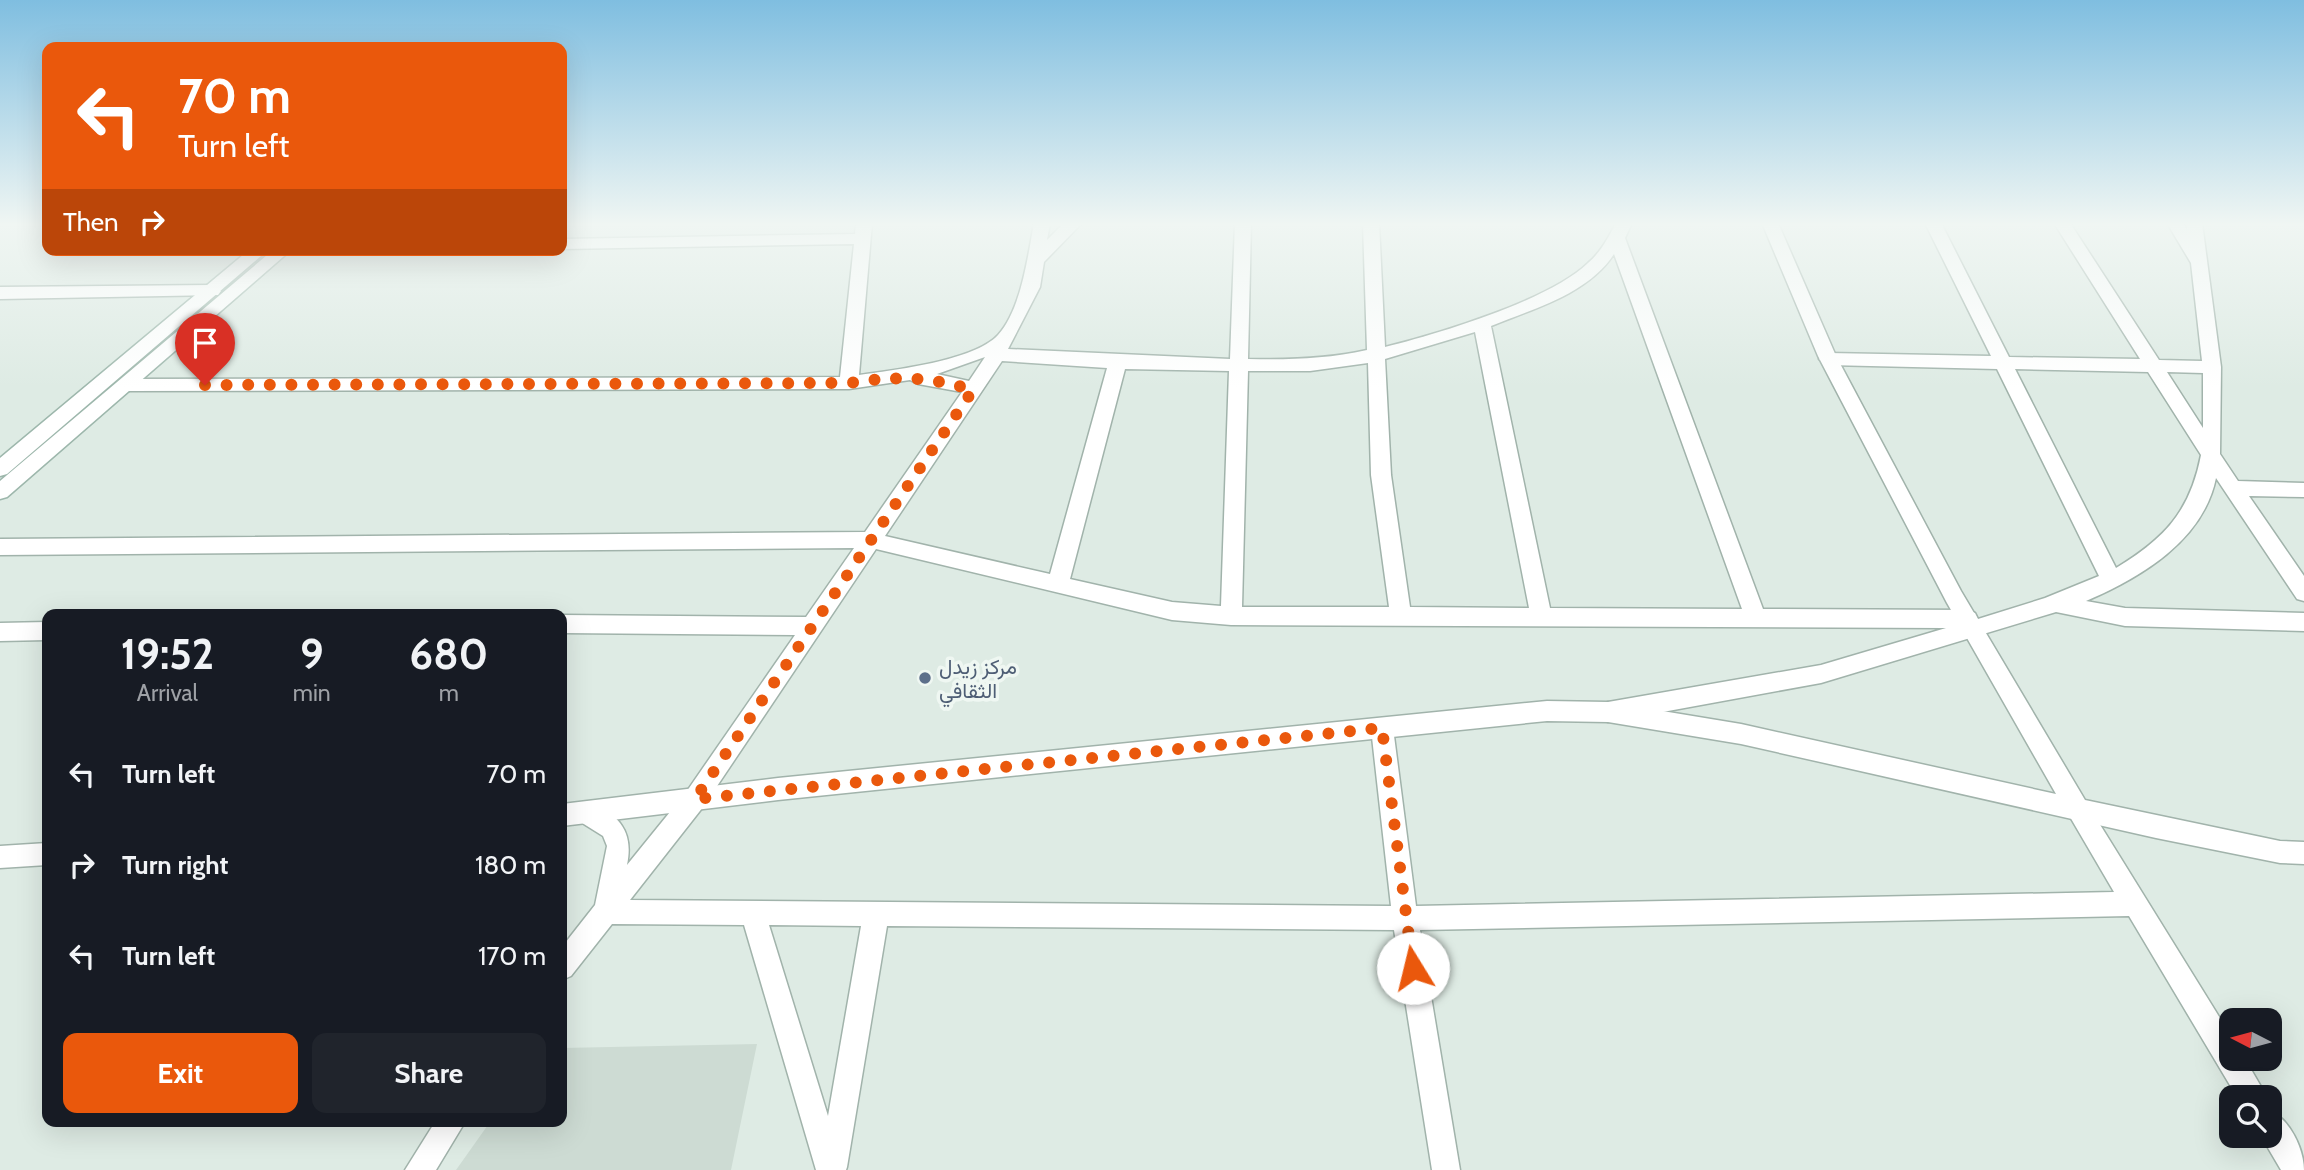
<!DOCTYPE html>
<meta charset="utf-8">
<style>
:root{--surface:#171b24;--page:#20242c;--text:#f1f3f6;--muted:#9ea1a6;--accent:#ea580c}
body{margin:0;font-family:Cabin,Vazirmatn,sans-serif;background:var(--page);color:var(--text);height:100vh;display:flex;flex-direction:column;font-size:26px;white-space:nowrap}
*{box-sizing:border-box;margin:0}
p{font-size:23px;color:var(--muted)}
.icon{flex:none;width:38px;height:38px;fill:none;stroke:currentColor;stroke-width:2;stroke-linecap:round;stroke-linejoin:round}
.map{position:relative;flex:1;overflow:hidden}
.sheet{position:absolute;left:42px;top:609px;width:525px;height:518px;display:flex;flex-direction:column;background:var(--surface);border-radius:14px;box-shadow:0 7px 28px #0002}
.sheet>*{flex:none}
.banner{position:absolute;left:42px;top:42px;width:525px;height:214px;border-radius:14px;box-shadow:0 7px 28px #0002;background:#ea580c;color:#fff;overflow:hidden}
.needle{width:46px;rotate:276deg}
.buttons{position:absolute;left:2219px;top:1008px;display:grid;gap:14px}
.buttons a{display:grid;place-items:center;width:63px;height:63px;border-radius:14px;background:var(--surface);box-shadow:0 7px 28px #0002;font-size:35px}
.pin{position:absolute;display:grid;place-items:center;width:60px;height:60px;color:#fff;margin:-72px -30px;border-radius:50% 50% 50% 0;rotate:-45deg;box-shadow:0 0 7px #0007}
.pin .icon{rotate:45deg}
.me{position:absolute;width:77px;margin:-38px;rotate:351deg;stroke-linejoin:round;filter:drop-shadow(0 0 5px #0008)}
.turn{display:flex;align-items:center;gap:24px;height:147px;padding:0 21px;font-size:32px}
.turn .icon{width:91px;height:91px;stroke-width:2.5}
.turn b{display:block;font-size:49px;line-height:60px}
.then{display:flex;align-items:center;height:66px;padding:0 21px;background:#0003;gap:14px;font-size:26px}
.eta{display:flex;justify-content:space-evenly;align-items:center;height:119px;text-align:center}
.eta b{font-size:42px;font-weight:700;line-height:49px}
.cta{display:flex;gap:14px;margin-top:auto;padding:14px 21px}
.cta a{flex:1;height:80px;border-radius:14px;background:var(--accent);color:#fff;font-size:28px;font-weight:700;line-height:80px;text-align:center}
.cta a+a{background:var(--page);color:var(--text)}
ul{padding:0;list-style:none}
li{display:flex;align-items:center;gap:21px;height:91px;padding:0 21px}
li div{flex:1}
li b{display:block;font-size:26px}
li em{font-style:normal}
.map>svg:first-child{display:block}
.built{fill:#cddbd3}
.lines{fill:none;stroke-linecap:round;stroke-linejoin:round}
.minor-casing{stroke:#a1b3ab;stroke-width:3}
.tertiary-casing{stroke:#a1b3ab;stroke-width:3}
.secondary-casing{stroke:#9db7ac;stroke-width:3}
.minor{fill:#fff;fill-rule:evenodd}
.tertiary{fill:#fff;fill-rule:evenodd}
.secondary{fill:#fff;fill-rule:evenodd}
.route{stroke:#ea580c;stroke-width:12;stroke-dasharray:0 21.6}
.service-dot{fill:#5c6f8a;stroke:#eff7f2;stroke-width:2.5}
.labels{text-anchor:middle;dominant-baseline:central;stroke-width:7;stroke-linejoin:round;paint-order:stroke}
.service-label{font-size:21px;fill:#4e5e75;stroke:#eff7f2;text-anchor:start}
</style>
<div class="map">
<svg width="2304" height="1170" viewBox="0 0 2304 1170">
<rect width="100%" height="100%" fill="#deebe4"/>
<path class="built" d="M757,1044L731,1170H456L490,1122H562V1048Z"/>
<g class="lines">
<g class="minor-casing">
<path id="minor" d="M856,223H872L859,375C893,370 974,361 998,335C1021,310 1028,256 1034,223H1050L1047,240L1064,223H1082L1044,262L1040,287L1008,349L1230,359L1235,223H1251L1248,359C1288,360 1327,359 1367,350L1363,223H1379L1385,347C1438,334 1550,300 1588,263C1601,252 1608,238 1616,223H1632L1625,238L1763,609L1967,610L1975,613L1978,619L2045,598L2099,576L1997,369L1828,365L1819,359L1828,353L1991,356L1925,223H1941L2009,357L2140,359L2054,223H2070L2159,360L2202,361L2191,263L2167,223H2183L2187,230L2186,223H2202L2221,367L2220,454L2238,481L2304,483V497L2249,496L2304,576V601L2297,599L2216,478C2203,541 2140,578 2086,601L2125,608L2304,613V631L2125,626L2056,612L1821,683L1608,722L1600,719L1597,712L1600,705L1608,702L1821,665L1946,628L1231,625L1172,620L876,549L703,807L630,900L1391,906L1371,728L1374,721L1382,718L1390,721L1393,728L1416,906L2114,892L2066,810L2070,802L2078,799L2086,802L2231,1036V1059H2245L2267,1097H2237L2129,916L1420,930L1460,1170H1432L1394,930L887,926L847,1167L846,1170H816L744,925L612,924L571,976L562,980V947L595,905L607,846L603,836L579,821L575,813L579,805L587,802C619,814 634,831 627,865L687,791L795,635L562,633V615L806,617L854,548L0,555V539L865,532L962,392L918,384L910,380L849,389L126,391L117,385L126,379L840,377L854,244L562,249V239L855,234ZM1614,254L1742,609L1550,608L1491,326C1533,309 1588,294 1614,254ZM1475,332L1529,608L1410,607L1391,475L1385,359ZM985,357L969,381L937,374ZM1002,361L1107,368L1050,574L885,536ZM1368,363L1371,475L1389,607H1242L1248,371H1310ZM1125,369L1229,371L1221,606L1172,602L1070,579ZM2015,369L2148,372L2201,455C2190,512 2164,539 2116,568ZM2167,372L2203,373V428ZM769,925L861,926L828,1116Z
M212,285L221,291L218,295L0,299V287Z
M47,622V640L0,641V623Z
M2270,1111C2290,1119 2304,1150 2304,1170H2281L2261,1136H2270Z
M435,1122H465L436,1170H405Z"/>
</g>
<g class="tertiary-casing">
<path id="tertiary" d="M1762,223H1778L1836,356L1961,591L2085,800L2280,841L2304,842V864L2280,863L2156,838L1741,744L1608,722L1547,721L778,800L562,826V804L778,778L1547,701L1608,702L1741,724L2056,794L1947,603L1818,356Z
M47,843V865L0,868V846Z"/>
</g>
<g class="secondary-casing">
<path id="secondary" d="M249,250H268L7,474L0,476V458Z
M273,250H291L7,497L0,499V481Z"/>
</g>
<use href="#minor" class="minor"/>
<use href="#tertiary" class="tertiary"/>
<use href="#secondary" class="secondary"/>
</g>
<linearGradient id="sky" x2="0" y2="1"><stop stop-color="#7fbee0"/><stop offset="0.58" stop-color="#f0f6f3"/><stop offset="1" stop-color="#f0f6f3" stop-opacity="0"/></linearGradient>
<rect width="2304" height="387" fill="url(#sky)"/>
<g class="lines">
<path class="route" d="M205,385L849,383C896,376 927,376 973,390L695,799L1382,728L1413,968"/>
</g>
<circle class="service-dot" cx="925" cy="678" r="7"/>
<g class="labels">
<g class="service-label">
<text x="939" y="666">مركز زيدل<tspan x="939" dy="24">الثقافي</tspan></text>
</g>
</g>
</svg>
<div class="buttons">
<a><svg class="needle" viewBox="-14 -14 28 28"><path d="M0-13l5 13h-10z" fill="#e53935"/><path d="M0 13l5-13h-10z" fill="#9ea1a6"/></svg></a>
<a><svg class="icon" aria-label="search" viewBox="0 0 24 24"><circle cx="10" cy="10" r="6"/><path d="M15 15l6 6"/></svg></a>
</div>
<div class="pin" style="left:205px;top:385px;background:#d93025"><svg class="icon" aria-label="arrive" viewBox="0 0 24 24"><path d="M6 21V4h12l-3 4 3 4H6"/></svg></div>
<svg class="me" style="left:1413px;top:968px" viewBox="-20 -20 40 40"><circle r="19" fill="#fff"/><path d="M0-13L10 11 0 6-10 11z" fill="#ea580c"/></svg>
<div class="banner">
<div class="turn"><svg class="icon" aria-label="left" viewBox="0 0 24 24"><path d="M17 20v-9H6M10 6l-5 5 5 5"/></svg><div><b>70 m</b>Turn left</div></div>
<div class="then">Then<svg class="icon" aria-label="right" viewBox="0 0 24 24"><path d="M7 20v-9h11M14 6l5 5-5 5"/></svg></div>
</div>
<section class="sheet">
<div class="eta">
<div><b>19:52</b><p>Arrival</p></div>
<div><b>9</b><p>min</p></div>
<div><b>680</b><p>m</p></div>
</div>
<ul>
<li><svg class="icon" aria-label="left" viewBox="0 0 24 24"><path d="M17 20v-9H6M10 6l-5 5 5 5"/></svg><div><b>Turn left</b></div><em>70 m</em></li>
<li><svg class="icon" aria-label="right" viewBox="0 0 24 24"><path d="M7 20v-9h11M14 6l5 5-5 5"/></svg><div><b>Turn right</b></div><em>180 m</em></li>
<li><svg class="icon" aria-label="left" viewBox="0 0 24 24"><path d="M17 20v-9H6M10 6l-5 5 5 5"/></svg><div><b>Turn left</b></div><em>170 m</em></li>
</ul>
<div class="cta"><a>Exit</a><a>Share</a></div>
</section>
</div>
